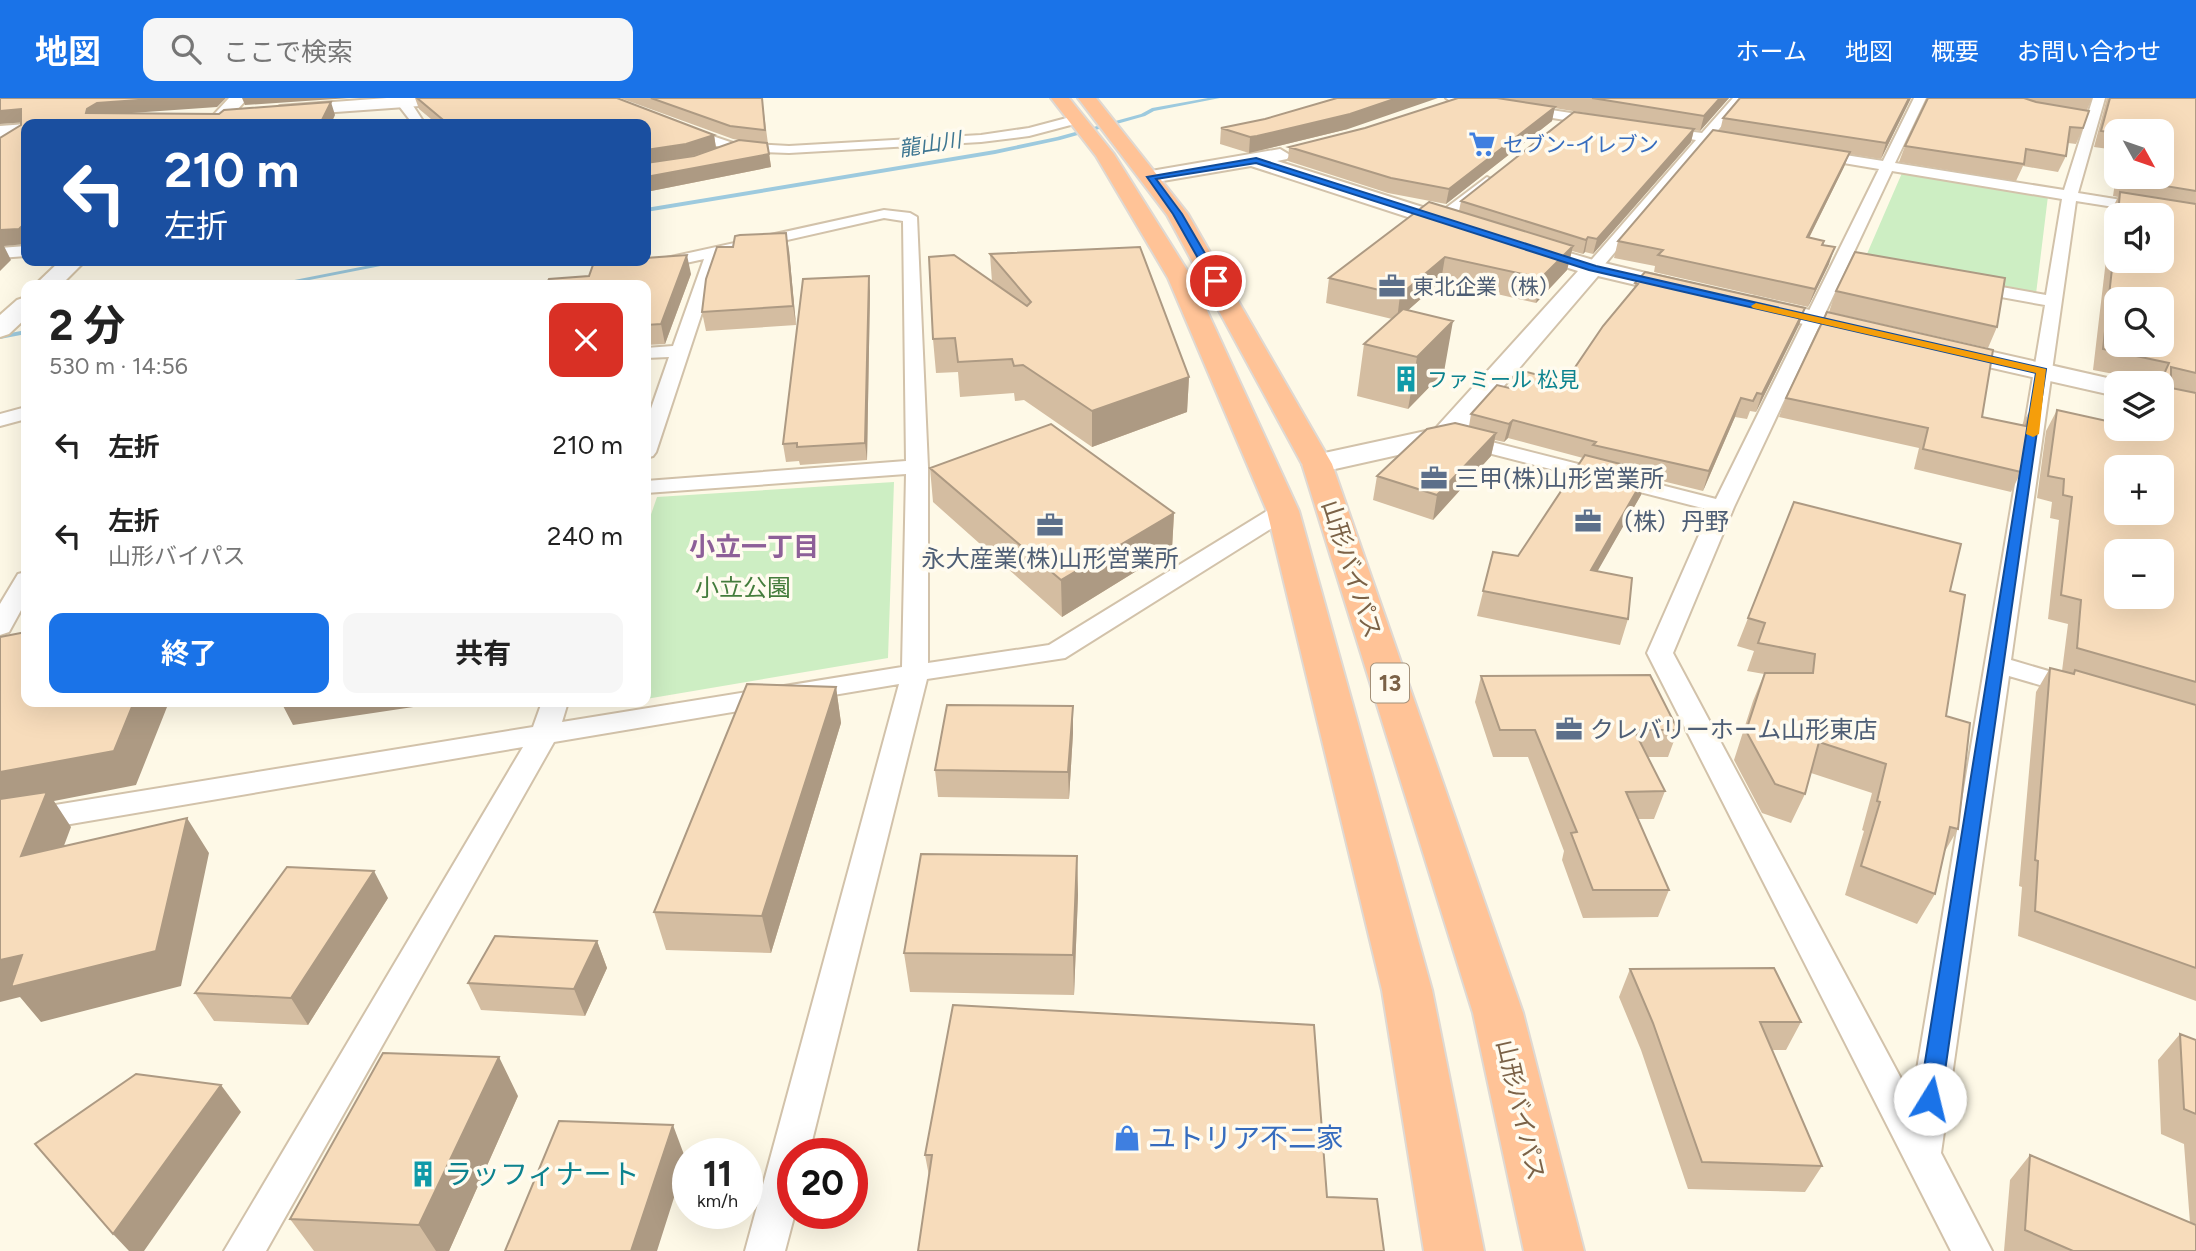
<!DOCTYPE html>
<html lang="ja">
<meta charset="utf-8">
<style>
:root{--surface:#fff;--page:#f6f6f6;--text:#222;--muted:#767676;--accent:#1a73e8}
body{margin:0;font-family:Figtree,"Noto Sans JP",sans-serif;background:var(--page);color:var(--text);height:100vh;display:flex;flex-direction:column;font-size:26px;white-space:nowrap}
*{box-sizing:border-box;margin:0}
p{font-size:23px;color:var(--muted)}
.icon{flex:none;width:38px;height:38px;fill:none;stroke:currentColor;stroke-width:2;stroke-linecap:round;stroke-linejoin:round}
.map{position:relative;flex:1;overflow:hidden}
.side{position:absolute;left:21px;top:182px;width:630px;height:427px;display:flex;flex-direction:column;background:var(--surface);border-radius:14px;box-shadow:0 7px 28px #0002}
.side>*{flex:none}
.top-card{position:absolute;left:21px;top:21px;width:630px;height:147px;border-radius:14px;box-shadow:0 7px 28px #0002;background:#1a4fa0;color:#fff;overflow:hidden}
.needle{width:46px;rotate:130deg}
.buttons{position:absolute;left:2104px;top:21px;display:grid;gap:14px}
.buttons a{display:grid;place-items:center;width:70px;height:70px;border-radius:14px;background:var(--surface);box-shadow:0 7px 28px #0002;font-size:35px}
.speed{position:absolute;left:672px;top:1040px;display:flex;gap:14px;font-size:35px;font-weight:700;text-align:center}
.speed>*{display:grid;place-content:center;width:91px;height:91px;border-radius:50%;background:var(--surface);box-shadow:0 7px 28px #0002;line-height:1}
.speed small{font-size:18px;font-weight:400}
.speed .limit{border:10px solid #d22;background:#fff;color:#111}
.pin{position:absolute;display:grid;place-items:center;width:60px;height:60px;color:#fff;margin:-30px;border:4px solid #fff;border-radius:50%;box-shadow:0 2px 7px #0007}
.me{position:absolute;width:77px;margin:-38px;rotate:9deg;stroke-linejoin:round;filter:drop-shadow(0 0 5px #0008)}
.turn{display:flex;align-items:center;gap:24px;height:147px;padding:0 28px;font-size:32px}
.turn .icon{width:91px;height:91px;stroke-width:2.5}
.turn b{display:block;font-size:49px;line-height:60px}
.round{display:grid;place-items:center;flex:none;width:74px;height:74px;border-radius:14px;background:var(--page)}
.head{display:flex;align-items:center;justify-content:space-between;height:119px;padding:0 28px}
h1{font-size:42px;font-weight:700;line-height:52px}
.action{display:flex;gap:14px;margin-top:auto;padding:14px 28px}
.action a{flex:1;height:80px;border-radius:14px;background:var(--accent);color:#fff;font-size:28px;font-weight:700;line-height:80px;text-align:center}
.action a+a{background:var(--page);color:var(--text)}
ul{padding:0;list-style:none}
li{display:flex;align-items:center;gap:21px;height:91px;padding:0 28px}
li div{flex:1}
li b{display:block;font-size:26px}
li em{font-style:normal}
header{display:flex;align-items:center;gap:42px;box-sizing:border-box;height:98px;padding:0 35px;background:var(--accent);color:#fff}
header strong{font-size:33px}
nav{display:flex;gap:38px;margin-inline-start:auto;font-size:24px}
.search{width:490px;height:63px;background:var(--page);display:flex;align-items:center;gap:18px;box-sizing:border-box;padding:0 24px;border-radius:14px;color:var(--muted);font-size:26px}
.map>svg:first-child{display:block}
.green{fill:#cdeec3}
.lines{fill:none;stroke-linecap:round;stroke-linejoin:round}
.stream{fill:#9dcade;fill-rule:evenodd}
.lane-casing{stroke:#d2c2aa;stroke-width:4}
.street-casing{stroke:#d2c2aa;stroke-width:4}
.secondary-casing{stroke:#d5c4a8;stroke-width:4}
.highway-casing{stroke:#dfd9d3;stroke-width:4}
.lane{fill:#fff;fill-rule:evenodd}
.street{fill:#fff;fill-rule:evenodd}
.secondary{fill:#fff;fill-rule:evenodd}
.highway{fill:#ffc397;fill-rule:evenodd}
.wall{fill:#d4bda1;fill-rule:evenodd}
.shaded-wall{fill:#ad9a83}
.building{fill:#f7dcbb;stroke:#ad9a83;stroke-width:2;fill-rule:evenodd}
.route{fill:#1a73e8;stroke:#114b97;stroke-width:2}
.slow{fill:#f59e0b}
.labels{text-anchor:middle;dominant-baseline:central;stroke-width:7;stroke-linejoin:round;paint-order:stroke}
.far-water-label{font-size:21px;font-style:italic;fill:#3e7691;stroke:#fffbef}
.far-shop-label{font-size:21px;fill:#366cbe;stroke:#fffbef;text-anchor:start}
.far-service-label{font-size:21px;fill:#4e5e75;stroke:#fffbef;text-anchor:start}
.far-culture-label{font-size:21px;fill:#0d838f;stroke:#fffbef;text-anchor:start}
.shield{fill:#fffbef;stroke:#a39079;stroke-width:2}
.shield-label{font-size:23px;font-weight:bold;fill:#7b6247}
.service-label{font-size:24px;fill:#4e5e75;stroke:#fffbef;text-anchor:start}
.street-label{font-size:24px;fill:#7b6247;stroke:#fffbef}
.park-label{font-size:24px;fill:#447c3c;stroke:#fffbef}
.neighbourhood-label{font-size:26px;font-weight:bold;fill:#8d5f98;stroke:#fffbef}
.near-shop-label{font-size:28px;fill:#366cbe;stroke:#fffbef;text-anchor:start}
.near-culture-label{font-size:28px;fill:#0d838f;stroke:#fffbef;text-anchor:start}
</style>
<header>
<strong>地図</strong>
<div class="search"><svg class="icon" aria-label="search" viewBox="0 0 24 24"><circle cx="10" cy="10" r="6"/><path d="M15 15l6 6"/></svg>ここで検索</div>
<nav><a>ホーム</a><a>地図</a><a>概要</a><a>お問い合わせ</a></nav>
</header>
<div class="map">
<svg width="2196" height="1153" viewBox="0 0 2196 1153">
<rect width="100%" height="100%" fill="#fef9e7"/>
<path class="green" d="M1902,75L2048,98L2036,196L1863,165Z
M894,384L888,560L646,601V431L657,399Z"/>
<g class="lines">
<path class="stream" d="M1208,0H1220L1154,13L1145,18L1060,42L995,56L646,114V110L995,52L1057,39L1141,16L1152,10Z
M391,163H406L284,187H269Z
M26,232V236L0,241V237Z"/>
<g class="lane-casing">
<path id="lane" d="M396,0H408L425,26H413L396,4Z
M1446,0H1475L1603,20L1609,24L1603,28L1452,4Z
M1733,0H1745L1714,37L1747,42V48L1708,44L1599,173H1587L1585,170L1587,167L1696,42L1654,35V29L1702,35Z
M1914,0H1926L1895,65L2064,92L2093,0H2105L2078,95L2196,114V122L2076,103L2011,562L2086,584L2090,590L2086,596L2077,598L2009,578L1941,1055L1992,1153H1951L1647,555L1710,412L1453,346L1450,342L1453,338L1460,336L1716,401L1879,71L1814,60L1807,56L1814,52L1883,63ZM1892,73L2062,101L2046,197L1968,183L1960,188L1968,193L2045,207L1912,1001L1673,555L1734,409Z
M1078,17L1084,21L1082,24L1029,38L981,44L789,55L733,53L703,44L677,32L683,28L733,45L789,48L981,37L1029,30Z
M1487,79L1494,83L1492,86L1444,125H1434L1432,122L1434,119Z
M884,112L910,115L917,119L928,369V565L1049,547L1275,408H1291L1294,413L1291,418L1065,560L927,581L809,1055H793L795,1115L785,1153H745L899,586L554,644L266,1153H224L523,649L0,738V716L533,629L542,604H568L562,624L902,569L906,376L646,395V383L906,363L903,123L884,120L721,157L656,354L653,358L646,360V325L669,259L646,260V250L673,248L704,161L654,172L646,167L648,164Z
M26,148V158L0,160V150Z
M26,309V321L0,328V316Z
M26,474V503L9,534L0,537V506L18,476Z"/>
</g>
<g class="street-casing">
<path id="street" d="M387,0H470L461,5L280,18L271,13L280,8Z
M26,26V38L0,40V28Z
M1280,51L1290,57L1287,61L1277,63L1473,125L1476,130L1473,135H1457L1251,68L1151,85L1144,83L1141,79L1144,75L1151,73Z
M1519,140L1600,164L1700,188L1703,193L1700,198L1691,200L1598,178L1456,344L1317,375L1306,373L1302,366L1306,359L1435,331L1578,173L1511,152L1508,147L1511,142Z
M1753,199L1884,229L1888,235L1884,241L1875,243L1744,212L1740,207L1744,202Z
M1940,242L2116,282L2127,285H2116V298L1931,256L1927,250L1931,244Z"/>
</g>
<g class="secondary-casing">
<path id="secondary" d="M229,0H248L224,26H205Z
M60,163H85L61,187H35Z
M26,199V220L9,236L0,239V217L17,202Z"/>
</g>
<g class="highway-casing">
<path id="highway" d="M1051,0H1069L1114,56L1192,180L1299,413L1432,892L1484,1153H1424L1382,892L1267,413L1168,180L1096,58Z
M1078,0H1096L1188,116L1332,366L1523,915L1584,1153H1524L1473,915L1302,366L1167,117Z"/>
</g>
<use href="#lane" class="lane"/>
<use href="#street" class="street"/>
<use href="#secondary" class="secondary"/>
<use href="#highway" class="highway"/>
</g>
<path class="wall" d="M415,0H617L714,37L716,50L739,42L733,41L620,0H762L771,69L646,94V26H437L419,11Z
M1458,0H1729L1700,33L1694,32L1691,44L1593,156L1585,154L1583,156L1572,153L1567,172L1536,205L1441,183L1408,212L1444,274L1408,311L1357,298L1364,246L1392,221L1326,205L1329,180L1459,113L1461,103L1628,22L1554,10L1552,23L1446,106L1388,95L1288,63L1289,49L1365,30Z
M1741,0H1911L1881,61L1849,56L1844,69L1809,140L1824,143L1823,147L1829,166L1808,209L1654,174L1655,168L1614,160L1618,143L1720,33L1723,20Z
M1928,0H2092L2087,12L2083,30L2076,46L2068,45L2066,58L2058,74L2023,68L2016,83L1899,64L1905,48Z
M2107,0H2196V903L2018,838L2022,789L2019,788L2036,594L2050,570L2062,573L2068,526L2048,521L2059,422L2050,420L2052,404L2037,400L2046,333L2057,312L2116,331H2161V285L2093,272L2112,111L2118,99L2113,98L2116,78V79H2161V33H2116V52L2094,49ZM2116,117H2161L2116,163Z
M1221,30L1348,31L1249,55L1220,46Z
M733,149L789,152L796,227L706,233L702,214Z
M990,156L1189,279L1187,314L1092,349L1024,302L1015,303L1014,295L960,299L958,274L936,275L933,241L992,184Z
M691,176L665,246L646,247V187Z
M1635,185L1805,210L1799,227L1756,314L1750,313L1747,321L1735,319L1703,393L1646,379L1641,397L1597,473L1628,521L1620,547L1477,518L1493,454L1518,458L1583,360L1508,340L1504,344L1495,342L1491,358L1433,422L1373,402L1377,378L1469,328L1471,316L1509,290L1565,284L1634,190Z
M870,193L867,362L800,367L799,363L786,364L783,346Z
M1836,193L1997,229L1988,250L1829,214Z
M1786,300L1982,319L2022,327L2032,308L2021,374L2011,394L1914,371L1919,350L1779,319Z
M930,370L1174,415L1172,451L1062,519L933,404Z
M1794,404L1950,493L1946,618L1958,731L1945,753L1935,796L1917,826L1845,797L1864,733L1862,732L1872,695L1811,675L1805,696L1791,725L1762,715L1734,662L1753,603L1764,576L1747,573L1754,553L1737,548Z
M1481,578L1678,632L1668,659H1647L1665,693L1654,721H1638L1669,792L1658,819L1583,820L1562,762L1564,753L1528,659H1493L1475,604Z
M836,589L841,625L771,855L666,852L654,814Z
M1073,608V635L1069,701L938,699L935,672Z
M1077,758L1078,797L1074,897L910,894L904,855Z
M388,800L308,927L214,923L195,895Z
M597,843L607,870L585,918L481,912L468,885Z
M1630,871L1801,924L1786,952H1772L1822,1068L1805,1094L1688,1091L1641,952L1619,899Z
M2180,936L2196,942V1153H2004L2010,1082L2030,1057L2190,1125L2184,1046L2161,1036L2158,962Z
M518,998L449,1153H314L290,1121Z
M925,1057L1327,1099L1384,1153L929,1078Z"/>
<path class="shaded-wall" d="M166,0H226L217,9L103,17L86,15L87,11L97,5Z
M242,0H350L245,7Z
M1397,0H1438L1348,31L1249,55L1250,39Z
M1720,0H1729L1700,33L1704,18Z
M1909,0H1911L1881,61L1886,45Z
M331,4L335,17L331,26H320Z
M1555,9L1552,23L1446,106L1449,91Z
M21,11L28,24L0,26V13Z
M1694,31L1691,44L1593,156L1597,141Z
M714,37L716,50L688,59L646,66V52Z
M1850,54L1844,69L1801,156L1807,139Z
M769,56L771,69L646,94V79Z
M26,124V146L4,148L11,162L0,173V132Z
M786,135L789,152L796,227L793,208Z
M1588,139L1585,154L1583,156L1586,142Z
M1573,148L1567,172L1536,205L1541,180Z
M1835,149L1829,166L1808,209L1815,191Z
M687,157L691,176L665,246L661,226Z
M1445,159L1441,183L1397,222L1400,197Z
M869,178L870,193L867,362L865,345Z
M1805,210L1799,227L1756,314L1762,296Z
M1453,223L1444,274L1408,311L1417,259Z
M1189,279L1187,314L1092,349V313Z
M1741,300L1735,319L1703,393L1709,373Z
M1513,322L1508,340L1504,344L1509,326Z
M1496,335L1491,358L1433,422L1437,397Z
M1648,373L1641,397L1584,497L1591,472Z
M1174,415L1172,451L1062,519L1061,482Z
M836,589L841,625L771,855L762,818Z
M134,604H169L136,687L54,703L71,729L47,793L21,758L0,714V674Z
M281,604H421L420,608L293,627Z
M1073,608V635L1069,701L1068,674Z
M187,720L209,755L181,888L41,924L20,899L0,904V862Z
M1077,758L1078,797L1074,897L1073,857Z
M374,773L388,800L308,927L291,900Z
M597,843L607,870L585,918L574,891Z
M499,959L518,998L449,1153H436L419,1127Z
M221,987L241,1014L144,1153H129L113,1136Z
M673,1027L686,1062L657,1153H631Z"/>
<path class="building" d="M0,0H166L97,5L87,11L86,15L219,16L224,12L331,4L320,26H26V124L19,131L0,132V40L21,27V11L0,13Z
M417,0H617L714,37L686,46L646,52V26H448Z
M651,0H762L765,32L730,28Z
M1337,0H1397L1350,16L1257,38L1250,39L1221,30L1265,21Z
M1458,0H1497L1555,9L1449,91L1391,80L1289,49L1365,30Z
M1592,0H1720L1704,18Z
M1740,0H1909L1886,45L1723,20Z
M1928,0H2024L2036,4L2089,13L2083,30L2070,29L2066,58L2026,51L2024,66L1905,48Z
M2110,0H2196V93L2122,81V79H2161V33H2116V35L2101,33Z
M1574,14L1694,31L1597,141L1588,139L1586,142L1461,103Z
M1713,32L1850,54L1807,139L1824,143L1822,147L1835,149L1815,191L1658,157L1663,152L1618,143Z
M739,42L767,45L769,56L646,79V65L694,58Z
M2120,94L2196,106V275L2171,269V290L2196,295V584L2077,550L2081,502L2061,497L2072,399L2063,397L2064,381L2048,378L2057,312L2116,325V331H2161V285H2160L2169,265L2103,251L2116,135V163H2161V117H2118ZM2116,201H2161V247H2116ZM2116,369H2161V415H2116ZM2116,453H2161V499H2116Z
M1429,104L1573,148L1541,180L1445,159L1400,197L1329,180Z
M786,135L793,208L702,214L706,181L717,149H733L735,138L740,137Z
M1140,149L1189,279L1092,313L1023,267L1014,268L1012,261L958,264L955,240L933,241L929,159L954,157L1027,208L1031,204L990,156Z
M1855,154L2005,180L1997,229L1836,193Z
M687,157L661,226L646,227V187H546L549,181L589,178L593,167L614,163H646V160Z
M1645,174L1805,210L1762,296L1757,295L1753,303L1741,300L1709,373L1593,347L1596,344L1513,322L1509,326L1471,316L1497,287L1509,290L1523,273L1565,284L1603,228L1638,186L1635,185Z
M869,178L865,345L797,349V345L783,346L803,181Z
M1403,211L1453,223L1417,259L1364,246Z
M1827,214L1993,252L1982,319L2026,328L2032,308L2021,374L1923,351L1928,330L1786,300Z
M1455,325L1496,335L1437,397L1377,378L1427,331Z
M1051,326L1174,415L1061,482L930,370Z
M1585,357L1648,373L1591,472L1632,480L1628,521L1483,493L1493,454L1518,458Z
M1794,404L1961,446L1950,493L1965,497L1946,618L1970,625L1958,731L1950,729L1935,796L1861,768L1880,704L1877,703L1886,666L1819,644L1805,696L1775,686L1746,633L1765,575H1813L1815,556L1758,545L1765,525L1748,520Z
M26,534V604H134L114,653L0,674V539Z
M2050,570L2074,576L2075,572L2196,607V870L2035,813L2038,763L2035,762Z
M1650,577L1678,632H1634L1665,693L1626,694L1669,792H1593L1571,735L1577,734L1535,632H1500L1481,578Z
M747,586L836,589L762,818L654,814Z
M947,607L1073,608L1068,674L935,672Z
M47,694L21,758L187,720L156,853L11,889L22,857L0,862V701Z
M921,756L1077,758L1073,857L904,855Z
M287,769L374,773L291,900L195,895Z
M495,838L597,843L574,891L468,885Z
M1774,870L1801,924H1760L1822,1068L1702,1064L1653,925L1630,871Z
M953,907L1314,927L1327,1099L1377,1101L1384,1153H918L932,1057H925Z
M2180,936L2196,942V1016L2184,1011Z
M383,955L499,959L419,1127L290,1121Z
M136,976L221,987L113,1136L35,1046Z
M559,1023L673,1027L631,1153H505Z
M2030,1057L2196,1127V1153H2073L2025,1132Z"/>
<path class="route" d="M1256,60L1596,168L2046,271L1941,1001L1938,1008L1930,1011L1922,1008L1919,1001L2036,275L1589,172L1256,65L1156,81L1182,116L1221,183L1212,185L1173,116L1147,79Z"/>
<path class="slow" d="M1756,205L2046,271L2039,336L2033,339L2026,336L2036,275L1753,210L1751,208Z"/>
<defs>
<g id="supermarket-bare" transform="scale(2.1)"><path d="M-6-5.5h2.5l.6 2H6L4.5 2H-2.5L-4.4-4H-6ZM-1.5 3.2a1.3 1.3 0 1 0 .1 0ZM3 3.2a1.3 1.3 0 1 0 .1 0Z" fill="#3f7fe0" stroke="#fffbef" stroke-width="2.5" paint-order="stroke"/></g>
<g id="office-bare" transform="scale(2.1)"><path d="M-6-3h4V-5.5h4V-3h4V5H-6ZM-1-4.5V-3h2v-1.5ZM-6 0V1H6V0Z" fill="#5c6f8a" stroke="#fffbef" stroke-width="2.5" paint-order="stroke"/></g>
<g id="building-bare" transform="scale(2.1)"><path d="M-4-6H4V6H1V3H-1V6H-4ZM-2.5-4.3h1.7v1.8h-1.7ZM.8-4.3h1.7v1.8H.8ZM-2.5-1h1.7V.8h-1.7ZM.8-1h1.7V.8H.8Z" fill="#0f9aa8" stroke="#fffbef" stroke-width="2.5" paint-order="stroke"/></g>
<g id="shop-bare" transform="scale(2.1)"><path d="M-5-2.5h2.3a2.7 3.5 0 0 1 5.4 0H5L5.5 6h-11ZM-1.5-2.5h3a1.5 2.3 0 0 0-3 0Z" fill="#3f7fe0" stroke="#fffbef" stroke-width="2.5" paint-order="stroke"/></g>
</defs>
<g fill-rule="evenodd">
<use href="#supermarket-bare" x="1482" y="46"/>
<use href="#office-bare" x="1392" y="188"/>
<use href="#building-bare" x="1406" y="281"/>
<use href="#office-bare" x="1434" y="380"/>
<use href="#office-bare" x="1588" y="423"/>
<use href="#office-bare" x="1050" y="427"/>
<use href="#office-bare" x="1569" y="631"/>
<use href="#shop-bare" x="1127" y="1040"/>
<use href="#building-bare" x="423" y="1076"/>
</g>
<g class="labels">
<g class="far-water-label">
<text transform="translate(930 46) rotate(-9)">龍山川</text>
</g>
<g class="far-shop-label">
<text x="1503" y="46">セブン-イレブン</text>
</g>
<g class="far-service-label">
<text x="1413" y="188">東北企業（株）</text>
</g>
<g class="far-culture-label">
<text x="1427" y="281">ファミール 松見</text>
</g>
<rect class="shield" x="1371" y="565.5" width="38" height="39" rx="5"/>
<g class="shield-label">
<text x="1390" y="585">13</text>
</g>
<g class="service-label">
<text x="1455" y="380">三甲(株)山形営業所</text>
<text x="1609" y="423">（株）丹野</text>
<text x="1050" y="460" text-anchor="middle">永大産業(株)山形営業所</text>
<text x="1590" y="631">クレバリーホーム山形東店</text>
</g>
<g class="street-label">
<text transform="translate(1352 471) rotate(72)">山形バイパス</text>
<text transform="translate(1521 1012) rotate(77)">山形バイパス</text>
</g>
<g class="park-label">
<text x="743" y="489">小立公園</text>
</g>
<g class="neighbourhood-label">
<text x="754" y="449">小立一丁目</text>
</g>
<g class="near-shop-label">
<text x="1148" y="1040">ユトリア不二家</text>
</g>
<g class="near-culture-label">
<text x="444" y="1076">ラッフィナート</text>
</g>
</g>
</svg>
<div class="buttons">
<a><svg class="needle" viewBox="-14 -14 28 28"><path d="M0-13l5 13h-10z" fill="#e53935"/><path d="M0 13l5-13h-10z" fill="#767676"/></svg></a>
<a><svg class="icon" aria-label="sound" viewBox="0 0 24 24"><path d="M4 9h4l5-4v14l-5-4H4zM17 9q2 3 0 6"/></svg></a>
<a><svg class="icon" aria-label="search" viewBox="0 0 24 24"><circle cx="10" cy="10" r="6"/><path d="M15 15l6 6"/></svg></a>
<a><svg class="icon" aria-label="layers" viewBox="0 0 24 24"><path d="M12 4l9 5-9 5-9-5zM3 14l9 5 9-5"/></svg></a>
<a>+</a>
<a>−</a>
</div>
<div class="speed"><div>11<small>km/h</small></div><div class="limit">20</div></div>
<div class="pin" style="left:1216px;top:183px;background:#d93025"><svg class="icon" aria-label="arrive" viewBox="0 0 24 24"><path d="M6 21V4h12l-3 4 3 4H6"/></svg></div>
<svg class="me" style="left:1930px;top:1001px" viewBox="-20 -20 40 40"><circle r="19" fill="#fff"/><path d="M0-13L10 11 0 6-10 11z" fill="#1a73e8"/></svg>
<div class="top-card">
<div class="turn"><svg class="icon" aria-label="left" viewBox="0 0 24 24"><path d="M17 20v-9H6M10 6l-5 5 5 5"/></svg><div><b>210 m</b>左折</div></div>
</div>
<section class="side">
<div class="head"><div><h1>2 分</h1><p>530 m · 14:56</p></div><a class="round" style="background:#d93025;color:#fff"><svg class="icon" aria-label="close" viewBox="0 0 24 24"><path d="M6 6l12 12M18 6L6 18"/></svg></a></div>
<ul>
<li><svg class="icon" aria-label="left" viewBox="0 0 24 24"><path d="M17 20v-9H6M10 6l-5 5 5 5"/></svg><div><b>左折</b></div><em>210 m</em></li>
<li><svg class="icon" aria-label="left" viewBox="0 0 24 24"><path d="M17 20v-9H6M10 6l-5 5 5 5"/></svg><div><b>左折</b><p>山形バイパス</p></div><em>240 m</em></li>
</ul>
<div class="action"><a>終了</a><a>共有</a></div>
</section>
</div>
